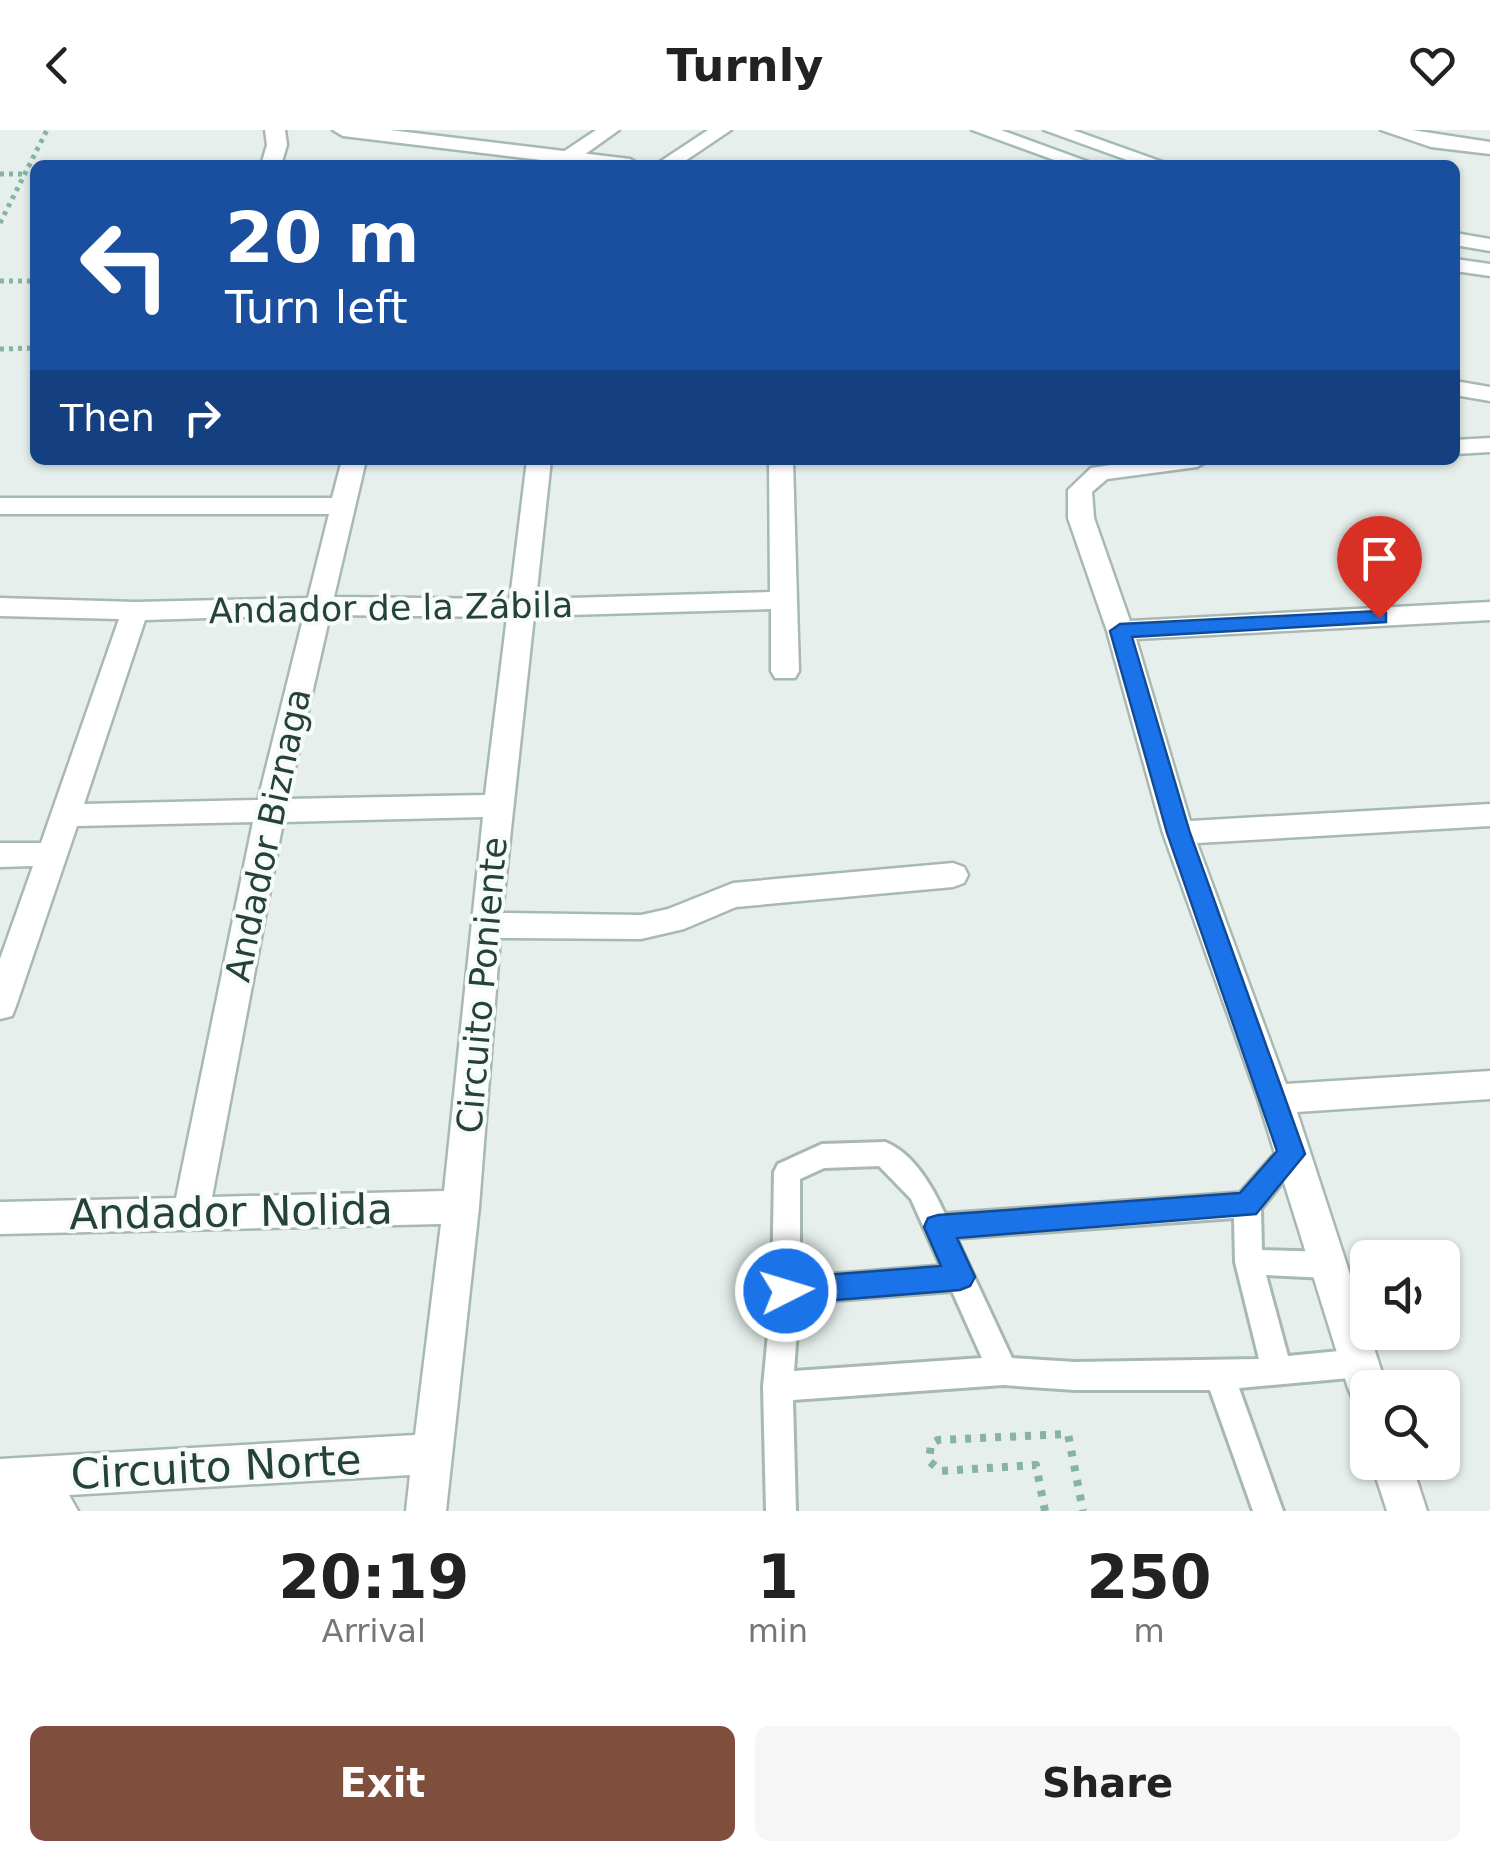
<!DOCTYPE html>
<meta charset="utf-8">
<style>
:root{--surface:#fff;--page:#f6f6f6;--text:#222;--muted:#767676;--accent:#804e3d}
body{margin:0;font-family:"DejaVu Sans",sans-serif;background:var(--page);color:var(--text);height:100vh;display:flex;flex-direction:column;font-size:38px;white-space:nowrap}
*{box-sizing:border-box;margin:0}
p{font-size:32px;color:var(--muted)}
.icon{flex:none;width:55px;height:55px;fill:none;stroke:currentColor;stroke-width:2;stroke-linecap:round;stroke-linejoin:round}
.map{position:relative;height:1381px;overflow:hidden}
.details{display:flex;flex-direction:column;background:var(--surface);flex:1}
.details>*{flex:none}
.banner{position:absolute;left:30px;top:30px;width:1430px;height:305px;border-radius:15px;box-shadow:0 2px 8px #0004;background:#1a4fa0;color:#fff;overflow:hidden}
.tools{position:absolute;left:1350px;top:1110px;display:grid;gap:20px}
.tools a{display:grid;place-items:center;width:110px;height:110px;border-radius:15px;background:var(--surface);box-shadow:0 2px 8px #0004;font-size:50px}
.pin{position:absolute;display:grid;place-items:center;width:85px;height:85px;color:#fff;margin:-102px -42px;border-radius:50% 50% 50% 0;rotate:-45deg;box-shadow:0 0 10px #0007}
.pin .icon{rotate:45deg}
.me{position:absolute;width:110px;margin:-55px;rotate:85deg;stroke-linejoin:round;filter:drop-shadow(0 0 8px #0008)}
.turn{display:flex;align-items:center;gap:35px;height:210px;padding:0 30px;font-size:45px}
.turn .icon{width:130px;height:130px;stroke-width:2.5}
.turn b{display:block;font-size:70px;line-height:85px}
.then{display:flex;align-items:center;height:95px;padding:0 30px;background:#0003;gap:20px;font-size:38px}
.eta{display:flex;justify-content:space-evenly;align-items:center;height:170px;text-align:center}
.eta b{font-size:60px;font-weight:800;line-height:70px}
.primary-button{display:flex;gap:20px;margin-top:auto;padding:20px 30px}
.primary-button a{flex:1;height:115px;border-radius:15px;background:var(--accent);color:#fff;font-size:40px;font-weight:800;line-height:115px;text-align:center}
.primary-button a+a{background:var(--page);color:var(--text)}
header{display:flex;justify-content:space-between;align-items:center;height:130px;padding:0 30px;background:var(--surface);font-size:45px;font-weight:800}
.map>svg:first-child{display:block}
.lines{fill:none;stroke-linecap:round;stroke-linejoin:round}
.lane-casing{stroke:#a8b8b2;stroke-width:6}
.street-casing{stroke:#a8b8b2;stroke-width:5}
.secondary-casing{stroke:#a4bbb3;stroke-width:5}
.path-far1{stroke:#86b3a5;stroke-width:5;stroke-dasharray:4 5;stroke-linecap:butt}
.path{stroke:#86b3a5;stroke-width:8;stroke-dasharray:6 9;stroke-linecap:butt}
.lane{fill:#fff;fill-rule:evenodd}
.street{fill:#fff;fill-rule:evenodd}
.secondary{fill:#fff;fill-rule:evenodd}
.route{fill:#1a73e8;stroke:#114b97;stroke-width:2.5}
.labels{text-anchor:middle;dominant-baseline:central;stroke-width:8;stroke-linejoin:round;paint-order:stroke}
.street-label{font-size:35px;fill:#24423a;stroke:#f7fbf9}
.near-street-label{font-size:42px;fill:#24423a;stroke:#f7fbf9}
</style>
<header><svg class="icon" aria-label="back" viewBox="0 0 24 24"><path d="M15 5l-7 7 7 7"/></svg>Turnly<svg class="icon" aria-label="heart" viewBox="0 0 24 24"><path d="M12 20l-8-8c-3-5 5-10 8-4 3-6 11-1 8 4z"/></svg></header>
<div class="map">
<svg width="1490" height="1381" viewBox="0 0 1490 1381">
<rect width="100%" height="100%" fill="#e6efeb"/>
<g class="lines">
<g class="lane-casing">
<path id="lane" d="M1292,1011L1301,1015L1305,1023L1261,1079L1262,1120L1327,1122L1337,1126L1341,1135L1337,1144L1327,1148L1266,1145L1288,1226L1360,1219L1370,1223L1374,1233L1370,1243L1360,1247L1239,1258L1283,1381H1253L1210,1260H1075L1003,1255L793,1270L796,1381H766L763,1257L772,1161L774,1042L778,1034L822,1014L885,1012C914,1023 933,1058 945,1084L1240,1063L1283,1015ZM879,1036L911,1069L941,1136L800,1147V1049L824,1038ZM1234,1088L1235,1132L1259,1229L1075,1232L1012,1228L956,1108ZM952,1161L982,1228L794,1241L799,1173Z"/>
</g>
<g class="street-casing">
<path id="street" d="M265,0H285L287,15L281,35H261L267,15Z
M596,0H619L577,30V35H557L560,24Z
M708,0H731L679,35H655Z
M1381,0H1412L1490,12V24L1431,17Z
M1455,251L1490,257V271L1455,265Z
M1490,308V322L1455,324V310Z
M342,330H366L334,467L510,469L527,330H551L536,469L770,462L769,330H793L799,541L795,548H775L771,541V479L534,486L502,783L641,785L668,779L733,753L953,733L964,737L968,745L964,753L953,757L736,777L684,799L641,809L500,808L479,1077L446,1381H406L410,1345L69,1365L78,1381H0V1329L415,1305L441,1094L0,1104V1072L176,1068L253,692L77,696L16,876L12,886L0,889V829L33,736L0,737V713H41L119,489L0,486V468L135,472L308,468L329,384H0V368H332ZM304,485L258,670L84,674L145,490ZM330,485L507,487L485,665L288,669ZM483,687L444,1061L212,1067L283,692Z
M1142,330H1209L1197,337L1107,349L1092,362L1094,388L1130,491L1490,472V490L1136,509L1190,691L1490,674V696L1197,713L1286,954L1490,941V969L1297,982L1387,1258H1368V1277L1354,1271L1348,1258L1258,969L1163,703L1107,501L1068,388V360L1091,338Z
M1371,1332H1411L1427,1381H1387Z"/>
</g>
<g class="secondary-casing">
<path id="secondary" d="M333,0H390L630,29L640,35H582L343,6Z
M972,0H1001L1097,35H1068Z
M1044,0H1073L1171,35H1141Z
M1455,103L1490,109V121L1455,115Z
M1455,129L1490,134V146L1455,141Z"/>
</g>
<path class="path-far1" d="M0,44H25
M0,93L47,0
M0,151H35
M0,219L35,218"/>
<path class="path" d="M1045,1381L1036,1335L941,1341L929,1331L931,1314L938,1310L1068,1304L1083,1381"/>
<use href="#lane" class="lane"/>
<use href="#street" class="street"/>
<use href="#secondary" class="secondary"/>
</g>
<path class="route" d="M1379,481L1386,483V492L1132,507L1190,703L1305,1024L1256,1084L957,1108L975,1147L970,1156L960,1160L786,1174L776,1170L772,1161L776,1152L786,1148L941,1136L924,1097L928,1088L938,1085L1240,1063L1277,1021L1167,703L1110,501L1120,494Z"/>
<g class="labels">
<g class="street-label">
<text transform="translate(391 478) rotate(-1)">Andador de la Zábila</text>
<text transform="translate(268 705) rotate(-78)">Andador Biznaga</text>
<text transform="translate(482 855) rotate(-85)">Circuito Poniente</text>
</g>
<g class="near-street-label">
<text transform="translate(231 1082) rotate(-1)">Andador Nolida</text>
<text transform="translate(216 1337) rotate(-3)">Circuito Norte</text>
</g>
</g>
</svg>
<div class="tools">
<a><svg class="icon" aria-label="sound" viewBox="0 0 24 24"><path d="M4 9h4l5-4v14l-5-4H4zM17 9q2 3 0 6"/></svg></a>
<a><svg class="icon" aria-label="search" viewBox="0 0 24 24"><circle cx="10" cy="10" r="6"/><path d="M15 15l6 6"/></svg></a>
</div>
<div class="pin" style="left:1379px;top:488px;background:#d93025"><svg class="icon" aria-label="arrive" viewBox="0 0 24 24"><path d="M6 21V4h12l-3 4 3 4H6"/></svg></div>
<svg class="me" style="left:786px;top:1161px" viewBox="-20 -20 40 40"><circle r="17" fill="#1a73e8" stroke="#fff" stroke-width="3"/><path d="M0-11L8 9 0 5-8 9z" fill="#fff"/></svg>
<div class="banner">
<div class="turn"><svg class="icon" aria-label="left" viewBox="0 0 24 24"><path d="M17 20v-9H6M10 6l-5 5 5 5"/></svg><div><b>20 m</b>Turn left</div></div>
<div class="then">Then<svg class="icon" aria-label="right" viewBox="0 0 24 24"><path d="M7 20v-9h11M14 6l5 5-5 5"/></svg></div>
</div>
</div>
<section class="details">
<div class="eta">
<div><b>20:19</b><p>Arrival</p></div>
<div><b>1</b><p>min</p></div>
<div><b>250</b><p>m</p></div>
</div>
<div class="primary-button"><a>Exit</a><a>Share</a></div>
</section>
